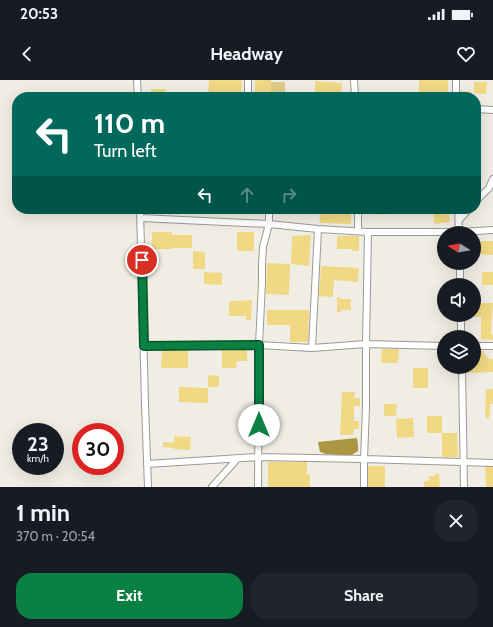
<!DOCTYPE html>
<meta charset="utf-8">
<style>
:root{--surface:#171b24;--page:#20242c;--text:#f1f3f6;--muted:#9ea1a6;--accent:#0b8043}
body{margin:0;font-family:Cabin,sans-serif;background:var(--page);color:var(--text);height:100vh;display:flex;flex-direction:column;font-size:15px;white-space:nowrap}
*{box-sizing:border-box;margin:0}
p{font-size:13px;color:var(--muted)}
.icon{flex:none;width:22px;height:22px;fill:none;stroke:currentColor;stroke-width:2;stroke-linecap:round;stroke-linejoin:round}
.map{position:relative;height:407px;overflow:hidden}
.side{display:flex;flex-direction:column;background:var(--surface);flex:1}
.side>*{flex:none}
.banner{position:absolute;left:12px;top:12px;width:469px;height:122px;border-radius:16px;box-shadow:0 4px 16px #0002;background:#00695c;color:#fff;overflow:hidden}
.needle{width:26px;rotate:281deg}
.tools{position:absolute;left:437px;top:146px;display:grid;gap:8px}
.tools a{display:grid;place-items:center;width:44px;height:44px;border-radius:50%;background:var(--surface);box-shadow:0 4px 16px #0002;font-size:20px}
.speed{position:absolute;left:12px;top:343px;display:flex;gap:8px;font-size:20px;font-weight:700;text-align:center}
.speed>*{display:grid;place-content:center;width:52px;height:52px;border-radius:50%;background:var(--surface);box-shadow:0 4px 16px #0002;line-height:1}
.speed small{font-size:10px;font-weight:400}
.speed .limit{border:6px solid #d22;background:#fff;color:#111}
.pin{position:absolute;display:grid;place-items:center;width:34px;height:34px;color:#fff;margin:-17px;border:2px solid #fff;border-radius:50%;box-shadow:0 1px 4px #0007}
.me{position:absolute;width:44px;margin:-22px;rotate:0deg;stroke-linejoin:round;filter:drop-shadow(0 0 3px #0008)}
.turn{display:flex;align-items:center;gap:14px;height:84px;padding:0 16px;font-size:18px}
.turn .icon{width:52px;height:52px;stroke-width:2.5}
.turn b{display:block;font-size:28px;line-height:34px}
.lanes{display:flex;align-items:center;height:38px;padding:0 16px;background:#0003;justify-content:center;gap:20px;direction:ltr}
.lanes .off{opacity:.35}
.round{display:grid;place-items:center;flex:none;width:42px;height:42px;border-radius:16px;background:var(--page)}
.overview{display:flex;align-items:center;justify-content:space-between;height:68px;padding:0 16px}
h1{font-size:24px;font-weight:700;line-height:30px}
.action{display:flex;gap:8px;margin-top:auto;padding:8px 16px}
.action a{flex:1;height:46px;border-radius:16px;background:var(--accent);color:#fff;font-size:16px;font-weight:700;line-height:46px;text-align:center}
.action a+a{background:var(--page);color:var(--text)}
.status{display:flex;justify-content:space-between;align-items:center;height:28px;padding:0 20px;background:var(--surface);direction:ltr}
.status svg{height:11px;fill:currentColor}
header{display:flex;justify-content:space-between;align-items:center;height:52px;padding:0 16px;background:var(--surface);font-size:18px;font-weight:700}
.map>svg:first-child{display:block}
.green{fill:#dfcc8b}
.water{fill:#ad9642}
.building{fill:#f0d884}
.lines{fill:none;stroke-linecap:round;stroke-linejoin:round}
.minor-casing{stroke:#9c9990;stroke-width:8}
.minor{stroke:#fff;stroke-width:6}
.route-casing{stroke:#07532c;stroke-width:10}
.route{stroke:#0b8043;stroke-width:7}
</style>
<div class="status"><b>20:53</b><svg viewBox="0 0 49 12"><path d="M0 12V9h3v3zM5 12V6h3v6zM10 12V3h3v9zM15 12V0h3v12zM26 1h20v11H26zM47 4h2v5h-2z"/></svg></div>
<header><svg class="icon" aria-label="back" viewBox="0 0 24 24"><path d="M15 5l-7 7 7 7"/></svg>Headway<svg class="icon" aria-label="heart" viewBox="0 0 24 24"><path d="M12 20l-8-8c-3-5 5-10 8-4 3-6 11-1 8 4z"/></svg></header>
<div class="map">
<svg width="493" height="407" viewBox="0 0 493 407">
<rect width="100%" height="100%" fill="#f0eee4"/>
<path class="green" d="M271,2H285V17H271Z"/>
<path class="water" d="M357,358L358,364V371L350,376L326,374L320,372L318,362Z"/>
<path class="building" d="M209,0H242L241,17H208Z
M255,0H271V17H255Z
M419,0H448V17H419Z
M315,1L342,3L341,17H315Z
M474,2H487L486,14L474,13Z
M151,9H166L165,17H151Z
M460,11L472,12L471,17H460Z
M319,129H351V144L320,143Z
M377,129H391V134L377,135Z
M433,129H449L450,142L434,144Z
M152,152H172V155H192V168H172V169H152Z
M237,152H254V171H237Z
M311,155L309,186L291,184L292,156Z
M337,156H359V171H352V169H337Z
M479,161H493V175L478,174Z
M193,171L205,172V189H193Z
M267,183L290,184L289,215L266,214Z
M321,186L359,188L358,202L334,200L333,217L319,216Z
M204,192L222,193V205L204,204Z
M482,192H493V205H482Z
M337,217L341,218V219H351V230H341V232H337Z
M252,220L251,240H246V236H229V221Z
M474,223H493L491,254H493V260L481,259V237H474Z
M267,230H309L308,262H290V245H267Z
M382,269H399L398,283H381Z
M162,270H188V288H161Z
M222,270H247V281H237L236,288H222Z
M474,270L484,271V274L490,279H493V292L467,293L466,287H474Z
M413,288H428V308H413Z
M208,295L219,296V307H208Z
M179,307L208,308V323L179,322Z
M486,309H493V324H490V335H489V338H485Z
M342,312H355L354,318H360V326H354V341H359V349H354L353,355H340Z
M384,324H397L396,336H384Z
M427,336H442V353H427Z
M413,338L414,357L397,358L396,339Z
M442,353H457L458,377H442Z
M174,356L191,357L190,370L174,369V368L163,367V362L174,363Z
M268,382H307V395L310,394V407H268Z
M368,386H385V407H368Z
M485,387H493V407H486Z
M435,394H439L440,407H424V401H429V396H435Z"/>
<g class="lines">
<g class="minor-casing">
<path id="minor" d="M137,0L138,17
M354,0L355,17
M456,0V17
M248,17V0
M476,29L493,30
M476,121L489,108L493,99
M140,129L145,323L148,407
M358,129V151
M458,129L459,153
M141,138L269,144L318,149L368,152H459L493,150
M459,140L469,129
M460,183V205
M461,235V257
M144,266L259,265L312,268L366,264L444,266
M474,266H493
M312,268L318,149
M462,287L464,407
M147,384L258,377L364,379L493,383
M212,407L238,378
M258,407L259,265L262,202V184L263,167L269,144V129
M364,407V379L366,327V264L368,152"/>
</g>
<use href="#minor" class="minor"/>
</g>
<g class="lines">
<g class="route-casing">
<path id="route" d="M142,180L144,266L259,265V345"/>
</g>
<use href="#route" class="route"/>
</g>
</svg>
<div class="tools">
<a><svg class="needle" viewBox="-14 -14 28 28"><path d="M0-13l5 13h-10z" fill="#e53935"/><path d="M0 13l5-13h-10z" fill="#9ea1a6"/></svg></a>
<a><svg class="icon" aria-label="sound" viewBox="0 0 24 24"><path d="M4 9h4l5-4v14l-5-4H4zM17 9q2 3 0 6"/></svg></a>
<a><svg class="icon" aria-label="layers" viewBox="0 0 24 24"><path d="M12 4l9 5-9 5-9-5zM3 14l9 5 9-5"/></svg></a>
</div>
<div class="speed"><div>23<small>km/h</small></div><div class="limit">30</div></div>
<div class="pin" style="left:142px;top:180px;background:#d93025"><svg class="icon" aria-label="arrive" viewBox="0 0 24 24"><path d="M6 21V4h12l-3 4 3 4H6"/></svg></div>
<svg class="me" style="left:259px;top:345px" viewBox="-20 -20 40 40"><circle r="19" fill="#fff"/><path d="M0-13L10 11 0 6-10 11z" fill="#0b8043"/></svg>
<div class="banner">
<div class="turn"><svg class="icon" aria-label="left" viewBox="0 0 24 24"><path d="M17 20v-9H6M10 6l-5 5 5 5"/></svg><div><b>110 m</b>Turn left</div></div>
<div class="lanes"><svg class="icon" aria-label="left" viewBox="0 0 24 24"><path d="M17 20v-9H6M10 6l-5 5 5 5"/></svg><svg class="icon off" aria-label="ahead" viewBox="0 0 24 24"><path d="M12 20V5M6 11l6-6 6 6"/></svg><svg class="icon off" aria-label="right" viewBox="0 0 24 24"><path d="M7 20v-9h11M14 6l5 5-5 5"/></svg></div>
</div>
</div>
<section class="side">
<div class="overview"><div><h1>1 min</h1><p>370 m · 20:54</p></div><a class="round"><svg class="icon" aria-label="close" viewBox="0 0 24 24"><path d="M6 6l12 12M18 6L6 18"/></svg></a></div>
<div class="action"><a>Exit</a><a>Share</a></div>
</section>
